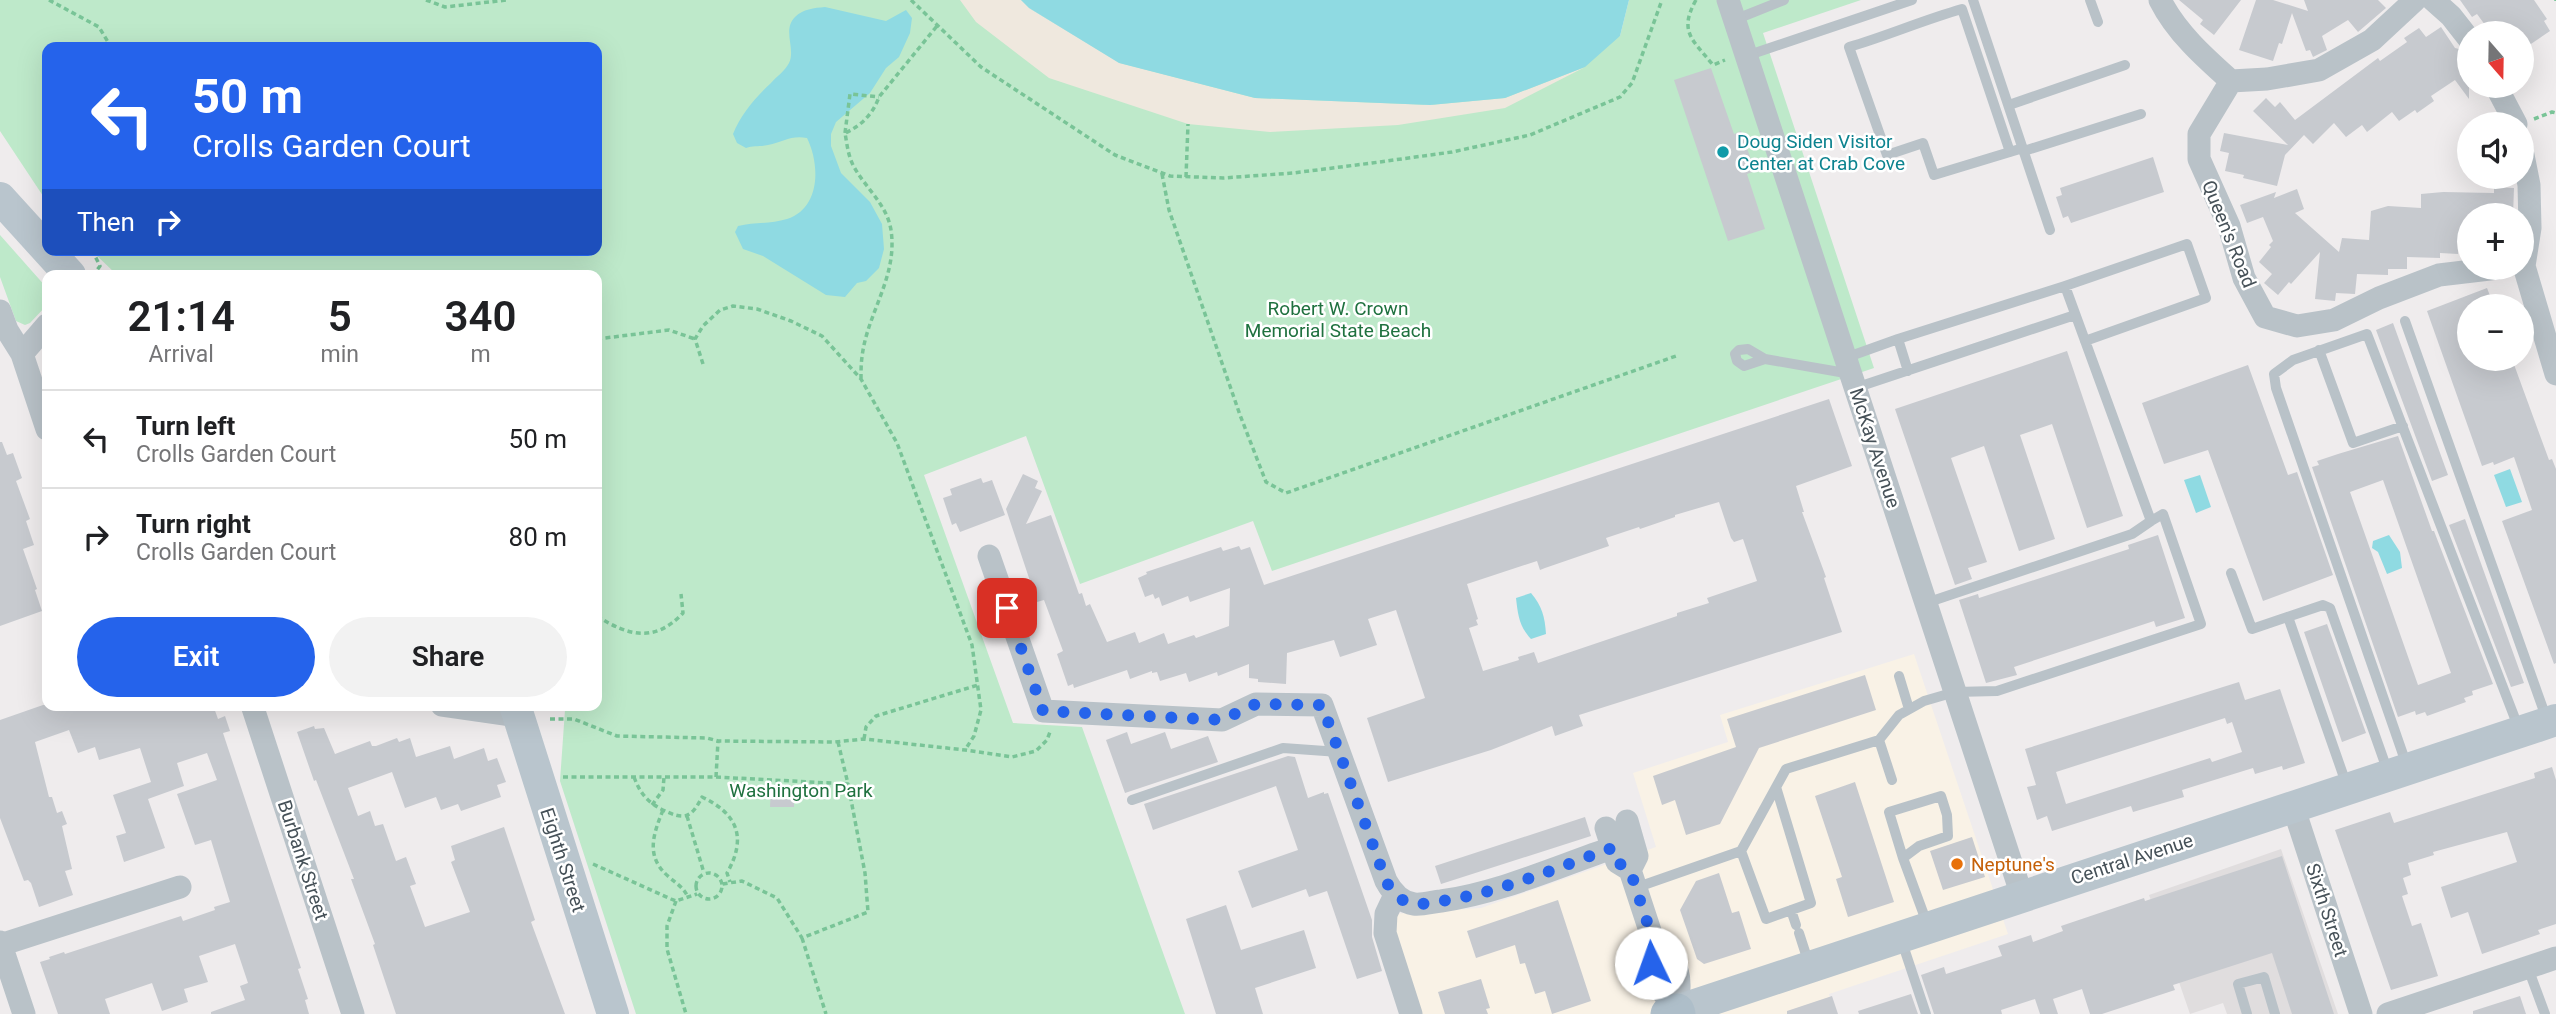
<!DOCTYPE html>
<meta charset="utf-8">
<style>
:root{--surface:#fff;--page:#f2f2f2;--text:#202124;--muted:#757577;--line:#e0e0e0;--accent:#2563eb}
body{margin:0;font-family:Roboto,sans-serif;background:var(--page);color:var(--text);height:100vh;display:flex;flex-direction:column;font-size:26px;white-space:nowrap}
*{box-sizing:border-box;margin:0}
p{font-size:23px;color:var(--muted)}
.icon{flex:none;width:38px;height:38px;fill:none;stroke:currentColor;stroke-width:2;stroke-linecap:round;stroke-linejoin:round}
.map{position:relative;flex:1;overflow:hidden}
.panel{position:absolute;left:42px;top:270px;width:560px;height:441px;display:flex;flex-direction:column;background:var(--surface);border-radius:14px;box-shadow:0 7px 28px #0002}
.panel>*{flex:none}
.top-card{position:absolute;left:42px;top:42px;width:560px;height:214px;border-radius:14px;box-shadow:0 7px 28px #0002;background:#2563eb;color:#fff;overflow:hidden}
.needle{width:46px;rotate:160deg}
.tools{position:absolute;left:2457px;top:21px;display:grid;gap:14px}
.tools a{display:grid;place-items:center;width:77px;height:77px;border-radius:50%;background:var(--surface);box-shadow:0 7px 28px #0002;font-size:35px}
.pin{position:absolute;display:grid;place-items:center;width:60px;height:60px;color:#fff;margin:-30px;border-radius:14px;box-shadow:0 4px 10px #0006}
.me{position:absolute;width:77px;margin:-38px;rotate:357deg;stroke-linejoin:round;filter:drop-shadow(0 0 5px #0008)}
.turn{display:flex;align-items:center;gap:24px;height:147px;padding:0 35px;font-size:32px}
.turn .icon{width:91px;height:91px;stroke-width:2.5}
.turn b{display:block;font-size:49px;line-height:60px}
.then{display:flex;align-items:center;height:66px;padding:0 35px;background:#0003;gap:14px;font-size:26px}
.eta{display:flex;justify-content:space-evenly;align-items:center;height:119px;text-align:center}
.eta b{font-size:42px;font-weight:600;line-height:49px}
.button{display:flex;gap:14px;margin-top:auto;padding:14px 35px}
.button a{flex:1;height:80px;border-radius:42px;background:var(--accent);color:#fff;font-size:28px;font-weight:600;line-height:80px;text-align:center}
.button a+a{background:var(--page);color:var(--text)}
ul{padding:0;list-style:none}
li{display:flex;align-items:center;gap:21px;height:98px;padding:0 35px;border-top:2px solid var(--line)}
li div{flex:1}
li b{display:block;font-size:26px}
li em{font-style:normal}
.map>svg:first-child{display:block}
.commercial{fill:#f9f2e6}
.education{fill:#e0ddde}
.green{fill:#bee9ca}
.sand{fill:#efe8de}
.water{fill:#8fdae2}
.building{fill:#c7cacf;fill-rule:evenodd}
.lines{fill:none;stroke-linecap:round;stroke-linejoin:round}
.path{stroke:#79c497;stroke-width:3.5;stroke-dasharray:5 3.5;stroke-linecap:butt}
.lane{stroke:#b9c2c8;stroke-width:10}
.street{stroke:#b9c2c8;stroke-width:23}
.secondary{stroke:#b9c5cd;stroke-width:32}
.primary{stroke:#aebec9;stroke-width:35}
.route{stroke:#2563eb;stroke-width:12;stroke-dasharray:0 21.6}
.culture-dot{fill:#0f9aa8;stroke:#fff;stroke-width:2.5}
.food-dot{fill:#e8710a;stroke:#fff;stroke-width:2.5}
.labels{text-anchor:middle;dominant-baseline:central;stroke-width:5;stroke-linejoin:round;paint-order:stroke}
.culture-label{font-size:19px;fill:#0d838f;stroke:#fff;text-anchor:start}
.street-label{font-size:19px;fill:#465158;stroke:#fff}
.park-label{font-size:19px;fill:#1f713f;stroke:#fff}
.food-label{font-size:19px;fill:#c56008;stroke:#fff;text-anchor:start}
</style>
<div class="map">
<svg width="2556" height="1014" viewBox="0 0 2556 1014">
<rect width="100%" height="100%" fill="#efeced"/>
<path class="commercial" d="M1914,654L2008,934L1829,994L1835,1014H1422L1392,925L1393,914L1481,908L1656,847L1633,773L1728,742L1720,715Z"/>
<path class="education" d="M2281,849L2338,1014H2227L2223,1003L2190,1014L2149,895Z"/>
<path class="green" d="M0,0H1021L1029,8L1120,63L1430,105L1620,36L1629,0H1861L1763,33L1874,368L1272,571L1253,521L1080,584L1026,436L924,475L1013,723L1082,727L1185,1014H636L560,781L565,710L563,705H597V275H117L91,250H597V47H47V202L0,131Z
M0,235L47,288V305L30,323L25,325L16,321L0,277Z"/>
<path class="sand" d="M960,0H1021L1029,8L1120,63L1255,98L1430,105L1505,98L1585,67L1505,108L1398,125L1270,132L1188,124L1049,78L976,22Z"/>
<path class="water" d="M1021,0H1629L1620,36L1585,67L1505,98L1430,105L1255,98L1119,63L1029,8Z
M825,7L886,21L906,10L912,18L910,33L899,57L886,68L870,93L836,122L831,134V146L841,173L870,202L882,224L884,249L879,268L866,281L857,283L845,297L826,295L763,256L743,249L735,232L738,226C754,222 771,224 787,219C821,208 820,164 807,138C791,135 783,142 768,145C760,147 754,145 746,148L737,143L733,134C741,114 755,98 771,83C777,76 785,71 789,63C796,49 782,30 795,17C803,9 814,8 825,7Z
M2510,469L2522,502L2506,507L2494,475Z
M2200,475L2211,507L2196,513L2184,480Z
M2389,535L2400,552L2402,568L2387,574L2378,552L2372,548L2373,541Z
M1531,593C1542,606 1545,617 1546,634L1531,639C1519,626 1518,615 1516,598Z"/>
<path class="building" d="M2179,0H2241L2214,35L2200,24L2203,20Z
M2256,0H2273L2308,11L2304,0H2378L2386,8L2358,32L2348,20L2322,36L2327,50L2313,57L2310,50L2306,51L2292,13L2282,44L2279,43L2273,61L2239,50Z
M2460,0H2534L2547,19L2544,21L2550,31L2522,50V33H2491L2477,14L2472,17Z
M2441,27L2455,48L2459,49L2469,63V99L2455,80L2431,96L2434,101L2417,113L2415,110L2399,121L2392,112L2367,132L2362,125L2346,137L2334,123L2313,144L2304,135L2285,155L2277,186L2243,178L2244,175L2225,171L2229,153L2220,151L2224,133L2288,145L2253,111L2266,98L2275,107L2280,102L2295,120L2378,58L2380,61L2407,42L2404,38L2419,28L2426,37Z
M1711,68L1734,134L1741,131L1755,171L1747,174L1765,229L1728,241L1674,80Z
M2153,157L2164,192L2071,223L2068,216L2063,218L2056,197L2062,195L2060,188Z
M2494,187L2514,188L2513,215H2469V249L2458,248V254L2440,253V258L2407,257V269H2388V275L2357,274L2355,294L2336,293L2335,301L2315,299L2320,252L2291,284L2289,282L2278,295L2264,283L2272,274L2259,262L2271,247L2269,245L2273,241L2263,217L2247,223L2240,205L2276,192L2274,198L2297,189L2304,209L2295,213L2339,252L2342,238L2369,240L2371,211L2388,206L2421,208V194L2443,192L2494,193Z
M2487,288L2494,306H2469V359H2512L2549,460L2552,459L2556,469V663L2554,664L2502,521L2532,510L2514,457L2494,465L2493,462L2482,466L2427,311Z
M2393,323L2448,475L2432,481L2376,330Z
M2067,351L2123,516L2087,528L2052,424L2020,435L2055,539L2019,551L1984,446L1951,458L1987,562L1968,568L1972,579L1955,585L1895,409Z
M2248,365L2288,475L2297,472L2333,575L2263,601L2208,450L2164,464L2142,403Z
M1829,399L1852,466L1796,486L1804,512H1802L1826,577L1824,578L1842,632L1579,715L1583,726L1555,736L1552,726L1491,750L1388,782L1367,718L1425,698L1396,610L1368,619L1377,645L1340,657L1334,640L1287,653L1286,684L1258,682V679L1249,678V664L1218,676L1217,672L1189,682L1186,673L1160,681L1157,672L1152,673V671L1130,679L1127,670L1074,688L1073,684L1068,686L1057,654L1063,651L1044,600L1037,602L1006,509L1023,474L1038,481L1035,488L1042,491L1026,524L1051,515L1079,594L1082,593L1086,606L1090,604L1107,642L1135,632L1139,643L1164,633L1168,644L1194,635L1196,638L1229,626L1230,588L1190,602L1188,596L1162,606L1159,597L1155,599L1153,594L1145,597L1138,578L1147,574L1146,572L1221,547L1223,551L1239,546L1241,550L1250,547L1264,585ZM1719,502L1731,538L1734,542L1743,539L1757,581L1707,598L1709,603L1677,613V616L1538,663L1534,652L1518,657L1519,660L1483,671L1469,628L1478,625L1476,620L1478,619L1467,584L1537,561L1540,570L1545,568L1609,546L1606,538L1639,527L1640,529L1675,517V515Z
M2398,436L2432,531H2434L2493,684L2472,691L2473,695L2464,698L2466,702L2427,716L2425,712L2416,715L2415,711L2398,717L2312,467L2319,465L2317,461L2338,454ZM2383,480L2451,673L2418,685L2350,492Z
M0,442H2L7,455L13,453L22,478L16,481L30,519L26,521L34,545L23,549L37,589L35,590L42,611L0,626Z
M981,478L983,483L992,480L1005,515L960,532L956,523L952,525L943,498L952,495L950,489Z
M2465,519L2524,683L2511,687L2449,525Z
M2158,535L2185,618L2156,627L2154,621L2014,667L2017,675L1986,683L1959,600L1978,594L1979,598L2129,549L2128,545Z
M2327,624L2366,733L2342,742L2304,632Z
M1865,675L1876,710L1759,748L1720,824L1686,835L1675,800L1662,805L1653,776L1736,747L1727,719Z
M2239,682L2245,700L2280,689L2305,763L2283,770L2282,766L2255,774L2253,768L2182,790L2184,797L2133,812L2131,806L2052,831L2047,816L2037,820L2027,787L2036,785L2025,749ZM2225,718L2227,724L2232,722L2242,752L2212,762L2210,758L2066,804L2056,772Z
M43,705H213L218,719L225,716L230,731L223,733L301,968L298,969L308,999L305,1000L309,1014H211V1012L245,1000L240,986L248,983L235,944L199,956L208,982L184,989L188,1002L162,1011L152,983L105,999L110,1014H58L40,962L50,959L49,957L64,952L65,954L181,916L183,921L215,910L214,907L230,902L211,840L195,845L177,794L217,780L207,753L177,763L184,786L148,799L165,848L124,862L116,836L126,833L113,795L151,782L140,748L99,760L95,747L78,753L69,730L35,742L49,797H52L57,813L62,811L67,824L62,826L72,869L65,871L73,895L39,907L31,883L28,880L24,881L0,818V720Z
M314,726L315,729L324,728L335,754L370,741L372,746H376L397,738L399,742L410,738L416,757L450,746L454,759L484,748L488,761L497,758L506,782L497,785L501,797L461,811L458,804L441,810L436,797L405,808L392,772L348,788L358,816L370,811L375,826L383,824L396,861L406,857L416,884L410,886L425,927L470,912L451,862L455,860L451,846L504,827L535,920L531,922L565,1014H396L373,945L375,944L351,879H354L316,780L314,781L297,732Z
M1127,732L1131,744L1165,732L1171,749L1208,736L1218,762L1125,793L1106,740Z
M1288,756L1295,757L1308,798L1324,792V794L1328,793L1372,920V937L1382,971L1357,979L1327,891L1309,897L1306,889L1252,908L1238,871L1298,850L1276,786L1153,830L1144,804Z
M2552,767L2556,780V924L2538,930L2540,934L2482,954L2468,912L2451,918L2441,887L2517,862L2507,832L2433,852L2434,855L2408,863L2411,875L2403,878L2408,894L2402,896L2412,926L2421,923L2438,976L2391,990L2335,830L2390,812L2394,823L2535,778L2534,773Z
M1855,782L1894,902L1848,917L1836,879L1842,877L1815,796Z
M771,788H794V807H770Z
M1585,817L1591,836L1441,884L1435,866Z
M1972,837L1985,877L1943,890L1930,851Z
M2282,856L2334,1014H2292L2272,953L2173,985L2175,990L2102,1014H2090L2082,989L2053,999L2058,1014H2040L2035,999L2001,1010L2002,1014H1934L1921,975L1944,967L1946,974L2002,956L1998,946L2031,935L2033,942L2063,931L2061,926L2144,898L2145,901Z
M1719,873L1732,913L1739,911L1751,949L1704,964L1697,959L1680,910L1696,881Z
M1558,900L1591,1001L1552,1014L1545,991L1535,994L1525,963L1520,964L1515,945L1476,958L1467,931Z
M1226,905L1241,950L1304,930L1316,968L1255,988L1263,1014H1216L1186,919Z
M1481,979L1490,1008L1486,1009L1488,1014H1445L1438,992Z
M1911,994L1918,1014H1859L1858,1011Z
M1832,996L1838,1014H1787V1011Z
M2520,996L2526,1014H2473V1011Z"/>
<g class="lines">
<path class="path" d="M49,0L99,27L111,47
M426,0L445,7L507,0
M911,0L981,67L1115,155L1170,176L1223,178L1293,173L1372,163L1452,152L1530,135L1620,97L1632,83L1662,0
M1696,0C1678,32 1693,40 1713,65L1725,60
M2556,0V1
M2534,119L2552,112L2556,113
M845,133L850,94L879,97
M1162,174L1169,210L1240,415L1266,482L1286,493L1676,356
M1186,177L1188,124
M92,250L100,266L95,273
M597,339L669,330L695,339
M703,364L695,339L703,326L720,310L733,306L757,309L791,321L822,336L861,379L897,443L972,645L981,710L974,736L965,750
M861,379C861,372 861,364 862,357C867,313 898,277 891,230C887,204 865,188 853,165C848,155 847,144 845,133C861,126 873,114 879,97L937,26
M597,390L602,387
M597,616C628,636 655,643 683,613L681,594
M550,719H574L617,736L707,738L718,741L834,742L864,739L965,750L1012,757L1036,751L1047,740L1050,732
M864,739L866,727L876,716L978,685
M838,742L848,784
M563,777H716L848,784L865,873L868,912L802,938L777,898L742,881L722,884
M634,777C640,793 647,802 663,810C684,820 691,819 702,797C738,814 747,838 727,873L730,882
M716,777L718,741
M652,805L663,790L664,777
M663,810C653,835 645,857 669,877C677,884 683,887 688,897
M687,816L704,873
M593,864L671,899L676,901L697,894
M696 886a13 13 0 1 1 26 0a13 13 0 1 1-26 0Z
M676,901L667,926V949L686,1014
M802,938L826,1014"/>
<path class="lane" d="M1973,0L2050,230
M2090,0L2098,22
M1734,20L1784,0
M1746,56L1912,0
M2009,105L2125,65
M2024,151L2141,114
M2010,152L1962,9C1923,20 1887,36 1849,47L1887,155L1923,143L1934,175L2023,148
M2405,321L2547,720
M2319,350L2353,443L2403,426
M1845,358L1898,339
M1765,359L1748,349L1739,350L1735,354L1737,361L1744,366L1765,359L1851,374
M1908,371L1898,339L2065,286L2187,244L2206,298L2085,341
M1855,388L2075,315
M2231,573L2252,629L2323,605L2330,608L2388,772
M1926,603L2132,534L2151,521L2065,286
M2288,617L2347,786
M1899,676L1909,709
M1879,740L1892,780
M2407,766L2276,388L2274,374L2293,360L2367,334L2519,729
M1132,800L1283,748L1339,752
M1741,851L1766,919L1811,903L1776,787
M1903,858L1889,812L1941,796L1947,815L1948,836L1919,846L1903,858L1928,926
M1635,888L1741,851L1786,769L1879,740L1899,715L1924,701L1955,692L1997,691L2201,624L2163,514L2151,521
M1791,910L1796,925
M1799,933L1809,964
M1901,939L1926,1014
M2528,968L2545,1014
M2247,1014L2238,984L2264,977L2275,1014"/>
<path class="street" d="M1728,0L2022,896
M2160,0C2176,32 2204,57 2231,81L2267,79L2319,70L2372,40L2415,0
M2433,0L2451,16L2469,39
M2231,81L2199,134V159L2229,226L2244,278L2265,317L2297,326L2334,320L2379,298L2439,275L2498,268
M2496,86L2516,124
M2522,150L2529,185L2530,228L2524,266L2556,374
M0,311L7,330L22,354L47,429
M22,354L47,325
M989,556L1043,711L1222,720L1256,704L1322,705L1386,881C1392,892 1400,902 1414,904C1422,905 1432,902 1441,901C1499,893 1556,867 1612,848
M252,705L353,1014
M442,705L518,716
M2293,806L2361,1014
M1627,821L1637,856L1630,870
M1606,828L1617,862L1630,870L1655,946L1651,963L1659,987L1677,1011
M1395,895L1386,914L1385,933L1411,1014
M0,942L24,1014
M0,945L180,887
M1655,946C1684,965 1680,980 1677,1011
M2388,1014L2556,958"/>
<path class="secondary" d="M0,198L70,275
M515,705L613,1014
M1677,1011L2556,720"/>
<path class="primary" d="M1668,1014L1677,1011L1678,1014"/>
</g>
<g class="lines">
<path class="route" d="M1007,608L1043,711L1222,720L1256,704L1322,705L1386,881C1392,892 1400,902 1414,904C1422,905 1432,902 1441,901C1499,893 1556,868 1612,848L1617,862L1630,870L1655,946L1651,963"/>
</g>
<circle class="culture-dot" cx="1723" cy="152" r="7"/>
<circle class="food-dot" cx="1957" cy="864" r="7"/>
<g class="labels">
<g class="culture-label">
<text x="1737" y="141">Doug Siden Visitor<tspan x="1737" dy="22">Center at Crab Cove</tspan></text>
</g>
<g class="street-label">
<text transform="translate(2229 234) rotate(68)">Queen's Road</text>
<text transform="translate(1875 448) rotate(72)">McKay Avenue</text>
<text transform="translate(2132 859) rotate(-18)">Central Avenue</text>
<text transform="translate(303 860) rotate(72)">Burbank Street</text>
<text transform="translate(563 860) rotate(72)">Eighth Street</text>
<text transform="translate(2327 910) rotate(72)">Sixth Street</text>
</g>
<g class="park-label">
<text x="1338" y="308">Robert W. Crown<tspan x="1338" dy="22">Memorial State Beach</tspan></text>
<text x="801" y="790">Washington Park</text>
</g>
<g class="food-label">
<text x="1971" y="864">Neptune's</text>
</g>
</g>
</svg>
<div class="tools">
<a><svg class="needle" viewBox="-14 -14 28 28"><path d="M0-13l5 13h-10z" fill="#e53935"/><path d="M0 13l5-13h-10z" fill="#757577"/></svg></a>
<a><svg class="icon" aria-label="sound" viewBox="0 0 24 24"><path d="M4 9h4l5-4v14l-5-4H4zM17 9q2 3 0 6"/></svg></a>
<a>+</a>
<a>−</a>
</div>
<div class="pin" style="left:1007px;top:608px;background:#d93025"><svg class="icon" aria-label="arrive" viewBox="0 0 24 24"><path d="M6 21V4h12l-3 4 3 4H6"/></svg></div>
<svg class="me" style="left:1651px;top:963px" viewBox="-20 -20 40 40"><circle r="19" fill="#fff"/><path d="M0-13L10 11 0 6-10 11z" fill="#2563eb"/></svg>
<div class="top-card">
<div class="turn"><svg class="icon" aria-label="left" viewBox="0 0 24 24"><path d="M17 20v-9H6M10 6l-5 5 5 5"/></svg><div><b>50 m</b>Crolls Garden Court</div></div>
<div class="then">Then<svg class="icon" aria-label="right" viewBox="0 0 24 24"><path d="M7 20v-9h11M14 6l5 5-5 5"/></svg></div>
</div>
<section class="panel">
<div class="eta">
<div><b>21:14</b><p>Arrival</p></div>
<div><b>5</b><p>min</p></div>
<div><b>340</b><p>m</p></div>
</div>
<ul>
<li><svg class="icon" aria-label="left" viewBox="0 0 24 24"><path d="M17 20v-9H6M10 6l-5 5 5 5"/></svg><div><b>Turn left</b><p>Crolls Garden Court</p></div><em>50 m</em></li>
<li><svg class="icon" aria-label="right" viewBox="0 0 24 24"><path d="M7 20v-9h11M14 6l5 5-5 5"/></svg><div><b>Turn right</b><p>Crolls Garden Court</p></div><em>80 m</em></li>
</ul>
<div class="button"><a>Exit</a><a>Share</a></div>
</section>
</div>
